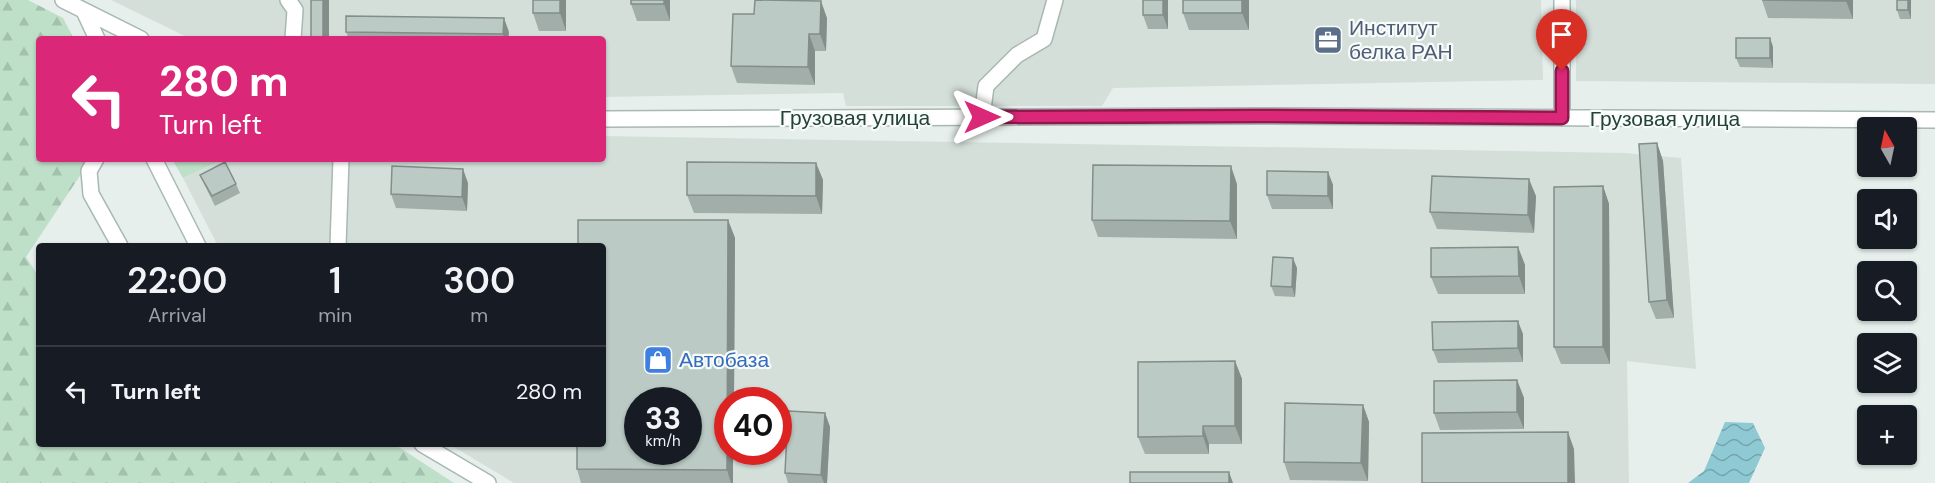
<!DOCTYPE html>
<meta charset="utf-8">
<style>
:root{--surface:#171b24;--page:#20242c;--text:#f1f3f6;--muted:#9ea1a6;--line:#363941}
body{margin:0;font-family:"DM Sans",sans-serif;background:var(--page);color:var(--text);height:100vh;display:flex;flex-direction:column;font-size:22px;white-space:nowrap}
*{box-sizing:border-box;margin:0}
p{font-size:20px;color:var(--muted)}
.icon{flex:none;width:33px;height:33px;fill:none;stroke:currentColor;stroke-width:2;stroke-linecap:round;stroke-linejoin:round}
.map{position:relative;flex:1;overflow:hidden}
.side{position:absolute;left:36px;top:243px;width:570px;height:204px;display:flex;flex-direction:column;background:var(--surface);border-radius:6px;box-shadow:0 2px 4px #0004}
.side>*{flex:none}
.banner{position:absolute;left:36px;top:36px;width:570px;height:126px;border-radius:6px;box-shadow:0 2px 4px #0004;background:#db2777;color:#fff;overflow:hidden}
.needle{width:39px;rotate:351deg}
.buttons{position:absolute;left:1857px;top:117px;display:grid;gap:12px}
.buttons a{display:grid;place-items:center;width:60px;height:60px;border-radius:6px;background:var(--surface);box-shadow:0 2px 4px #0004;font-size:30px}
.speed{position:absolute;left:624px;top:387px;display:flex;gap:12px;font-size:30px;font-weight:700;text-align:center}
.speed>*{display:grid;place-content:center;width:78px;height:78px;border-radius:50%;background:var(--surface);box-shadow:0 2px 4px #0004;line-height:1}
.speed small{font-size:15px;font-weight:400}
.speed .limit{border:9px solid #d22;background:#fff;color:#111}
.pin{position:absolute;display:grid;place-items:center;width:51px;height:51px;color:#fff;margin:-62px -26px;border-radius:50% 50% 50% 0;rotate:-45deg;box-shadow:0 0 6px #0007}
.pin .icon{rotate:45deg}
.me{position:absolute;width:66px;margin:-33px;rotate:90deg;stroke-linejoin:round;filter:drop-shadow(0 0 4px #0008)}
.turn{display:flex;align-items:center;gap:21px;height:126px;padding:0 24px;font-size:27px}
.turn .icon{width:78px;height:78px;stroke-width:2.5}
.turn b{display:block;font-size:42px;line-height:51px}
.eta{display:flex;justify-content:space-evenly;align-items:center;height:102px;text-align:center}
.eta b{font-size:36px;font-weight:600;line-height:42px}
ul{padding:0;list-style:none}
li{display:flex;align-items:center;gap:18px;height:90px;padding:0 24px;border-top:2px solid var(--line)}
li div{flex:1}
li b{display:block;font-size:22px}
li em{font-style:normal}
.map>svg:first-child{display:block}
.built{fill:#d4dfda;fill-rule:evenodd}
.green{fill:#bfe0c8}
.forest{fill:url(#forest-firs)}
.water{fill:url(#water-waves)}
.lines{fill:none;stroke-linecap:round;stroke-linejoin:round}
.minor-casing{stroke:#a8b8b2;stroke-width:18}
.minor{stroke:#fff;stroke-width:15}
.wall{fill:#a1aea9}
.shaded-wall{fill:#838d89}
.building{fill:#bbcac4;stroke:#838d89;stroke-width:1.5;fill-rule:evenodd}
.route-casing{stroke:#8e194d;stroke-width:15}
.route{stroke:#db2777;stroke-width:10}
.labels{text-anchor:middle;dominant-baseline:central;stroke-width:4.5;stroke-linejoin:round;paint-order:stroke}
.service-label{font-size:21px;fill:#4e5e75;stroke:#f7fbf9;text-anchor:start}
.street-label{font-size:21px;fill:#24423a;stroke:#f7fbf9}
.shop-label{font-size:21px;fill:#366cbe;stroke:#f7fbf9;text-anchor:start}
</style>
<div class="map">
<svg width="1935" height="483" viewBox="0 0 1935 483">
<defs>
<pattern id="forest-firs" width="22" height="20" patternUnits="userSpaceOnUse" patternTransform="scale(1.5)"><rect width="22" height="20" fill="#bfe0c8"/><path d="M5 1l3.5 6h-7zM16 11l3.5 6h-7z" fill="#a4c1ad"/></pattern>
<pattern id="water-waves" width="16" height="10" patternUnits="userSpaceOnUse" patternTransform="scale(1.5)"><rect width="16" height="10" fill="#8ec9d4"/><path d="M0 5q4-4 8 0t8 0" fill="none" stroke="#74a5ad"/></pattern>
</defs>
<rect width="100%" height="100%" fill="#e6efeb"/>
<path class="built" d="M111,0H1541L1543,80L1113,88L1102,106H846L843,93L603,97V39H191Z
M1576,0H1935V84L1576,81Z
M603,136L1624,153L1681,158L1696,369L1627,361L1629,483H514L449,444H603V246H218L183,178L224,159H603ZM638,400H688V452H638ZM728,400H778V452H728Z"/>
<path class="green" d="M172,159H224L183,178Z"/>
<path class="forest" d="M0,0H28L63,18L74,39H39V159H91L26,257L39,277V444H394L454,483H0Z"/>
<path class="water" d="M1725,422L1753,423L1765,448L1749,483H1688L1704,471Z"/>
<g class="lines">
<g class="minor-casing">
<path id="minor" d="M63,0L141,39
M288,0L295,10L293,39
M1562,0V118
M84,11L97,39
M982,117L986,86L1017,55L1044,39L1055,0
M603,119L1257,116L1935,120
M96,159L89,171L91,194L120,246
M154,159L198,246
M338,246L341,159
M422,444L488,483"/>
</g>
<use href="#minor" class="minor"/>
</g>
<path class="wall" d="M566,0V31H539L533,13Z
M670,0V21H637L631,4Z
M1168,0V29H1148L1143,15Z
M1249,0V30H1189L1183,13Z
M1762,0H1853V19L1768,18Z
M1897,0H1911V19H1900L1897,10Z
M827,18L826,51H815V85L737,83L731,66Z
M346,32H509L508,39H349Z
M1770,38L1773,47V68L1740,67L1736,58Z
M1657,143L1663,161L1674,318L1656,319L1649,302Z
M816,163L823,180L822,214L694,213L687,195Z
M1328,172L1333,185V209H1272L1267,195Z
M200,175L236,184L240,193L215,206L204,184Z
M468,183L467,211L396,208L391,194Z
M1237,184V239L1098,237L1092,220Z
M1603,186L1609,204L1610,364H1561L1554,347Z
M1536,196L1534,233L1437,229L1430,212Z
M728,220L735,238L734,400H728V452H733V483H581L577,469Z
M1518,247L1525,265V294H1438L1431,277Z
M1297,268L1295,297L1275,296L1271,286Z
M1523,334V362L1438,363L1433,350Z
M1235,361L1242,379V444H1209V454H1145L1138,437Z
M1517,380L1524,398V429L1440,430L1434,413Z
M1363,405L1369,422L1368,481L1290,480L1284,462Z
M825,413L830,427L827,483H788L785,473Z"/>
<path class="shaded-wall" d="M323,0H329V39H323Z
M560,0H566V31L560,13Z
M664,0H670V21L664,4Z
M1163,0H1168V29L1163,15Z
M1242,0H1249V30L1242,13Z
M1846,0H1853V19L1846,1Z
M1908,0H1911V19L1908,10Z
M821,1L827,18L826,51L820,34Z
M504,18L509,32L508,39H505L503,34Z
M809,34L815,51V85L808,67Z
M1770,38L1773,47V68L1770,58Z
M1657,143L1663,161L1674,318L1667,300Z
M816,163L823,180L822,214L816,196Z
M1231,166L1237,184V239L1230,221Z
M463,169L468,183L467,211L462,197Z
M1328,172L1333,185V209L1328,196Z
M1529,179L1536,196L1534,233L1528,215Z
M1603,186L1609,204L1610,364L1603,347Z
M728,220L735,238L734,400H728V452H733V483H731L727,470Z
M1518,247L1525,265V294L1519,276Z
M1293,258L1297,268L1295,297L1292,287Z
M1518,321L1523,334V362L1518,348Z
M1235,361L1242,379V444L1235,426Z
M1517,380L1524,398V429L1517,412Z
M1363,405L1369,422L1368,481L1361,463Z
M825,413L830,427L827,483H824L821,475Z
M1203,426L1209,444V454L1203,436Z
M1568,432L1574,449L1575,483H1568Z
M1229,472L1233,483H1229Z"/>
<path class="building" d="M311,0H323V39H311Z
M533,0H560V13H533Z
M631,0H664V4H631Z
M755,0L821,1L820,34H809L808,67L731,66L733,14H754Z
M1143,0H1163V15H1143Z
M1183,0H1242V13H1183Z
M1762,0H1846V1Z
M1897,0H1908V10H1897Z
M346,16L504,18L503,34L346,32Z
M1736,38H1770V58H1736Z
M1657,143L1667,300L1649,302L1639,144Z
M225,162L236,184L212,196L200,175Z
M687,162L816,163V196L687,195Z
M1093,165L1231,166L1230,221L1092,220Z
M392,166L463,169L462,197L391,194Z
M1267,171L1328,172V196L1267,195Z
M1432,176L1529,179L1528,215L1430,212Z
M1603,186V347H1554V187Z
M578,220H728L727,470L577,469V444H603V246H578ZM638,400H688V452H638Z
M1518,247L1519,276L1431,277V248Z
M1273,257L1293,258L1292,287L1271,286Z
M1518,321V348L1433,350L1432,322Z
M1235,361V426H1203V436L1138,437V362Z
M1517,380V412L1434,413V381Z
M1285,403L1363,405L1361,463L1284,462Z
M788,411L825,413L821,475L785,473Z
M1568,432V483H1422V433Z
M1130,472H1229V483H1130Z"/>
<g class="lines">
<g class="route-casing">
<path id="route" d="M982,117L1257,116L1562,118V71"/>
</g>
<use href="#route" class="route"/>
</g>
<defs>
<g id="office-square" transform="scale(1.5)"><rect x="-9" y="-9" width="18" height="18" rx="4" fill="#5c6f8a" stroke="#f7fbf9"/><path d="M-6-3h4V-5.5h4V-3h4V5H-6ZM-1-4.5V-3h2v-1.5ZM-6 0V1H6V0Z" fill="#fff"/></g>
<g id="shop-square" transform="scale(1.5)"><rect x="-9" y="-9" width="18" height="18" rx="4" fill="#3f7fe0" stroke="#f7fbf9"/><path d="M-5-2.5h2.3a2.7 3.5 0 0 1 5.4 0H5L5.5 6h-11ZM-1.5-2.5h3a1.5 2.3 0 0 0-3 0Z" fill="#fff"/></g>
</defs>
<g fill-rule="evenodd">
<use href="#office-square" x="1328" y="40"/>
<use href="#shop-square" x="658" y="360"/>
</g>
<g class="labels">
<g class="service-label">
<text x="1349" y="28">Институт<tspan x="1349" dy="24">белка РАН</tspan></text>
</g>
<g class="street-label">
<text x="855" y="118">Грузовая улица</text>
<text x="1665" y="119">Грузовая улица</text>
</g>
<g class="shop-label">
<text x="679" y="360">Автобаза</text>
</g>
</g>
</svg>
<div class="buttons">
<a><svg class="needle" viewBox="-14 -14 28 28"><path d="M0-13l5 13h-10z" fill="#e53935"/><path d="M0 13l5-13h-10z" fill="#9ea1a6"/></svg></a>
<a><svg class="icon" aria-label="sound" viewBox="0 0 24 24"><path d="M4 9h4l5-4v14l-5-4H4zM17 9q2 3 0 6"/></svg></a>
<a><svg class="icon" aria-label="search" viewBox="0 0 24 24"><circle cx="10" cy="10" r="6"/><path d="M15 15l6 6"/></svg></a>
<a><svg class="icon" aria-label="layers" viewBox="0 0 24 24"><path d="M12 4l9 5-9 5-9-5zM3 14l9 5 9-5"/></svg></a>
<a>+</a>
</div>
<div class="speed"><div>33<small>km/h</small></div><div class="limit">40</div></div>
<div class="pin" style="left:1562px;top:71px;background:#d93025"><svg class="icon" aria-label="arrive" viewBox="0 0 24 24"><path d="M6 21V4h12l-3 4 3 4H6"/></svg></div>
<svg class="me" style="left:982px;top:117px" viewBox="-20 -20 40 40"><path d="M0-17L14 15 0 8-14 15z" fill="#db2777" stroke="#fff" stroke-width="4"/></svg>
<div class="banner">
<div class="turn"><svg class="icon" aria-label="left" viewBox="0 0 24 24"><path d="M17 20v-9H6M10 6l-5 5 5 5"/></svg><div><b>280 m</b>Turn left</div></div>
</div>
<section class="side">
<div class="eta">
<div><b>22:00</b><p>Arrival</p></div>
<div><b>1</b><p>min</p></div>
<div><b>300</b><p>m</p></div>
</div>
<ul>
<li><svg class="icon" aria-label="left" viewBox="0 0 24 24"><path d="M17 20v-9H6M10 6l-5 5 5 5"/></svg><div><b>Turn left</b></div><em>280 m</em></li>
</ul>
</section>
</div>
